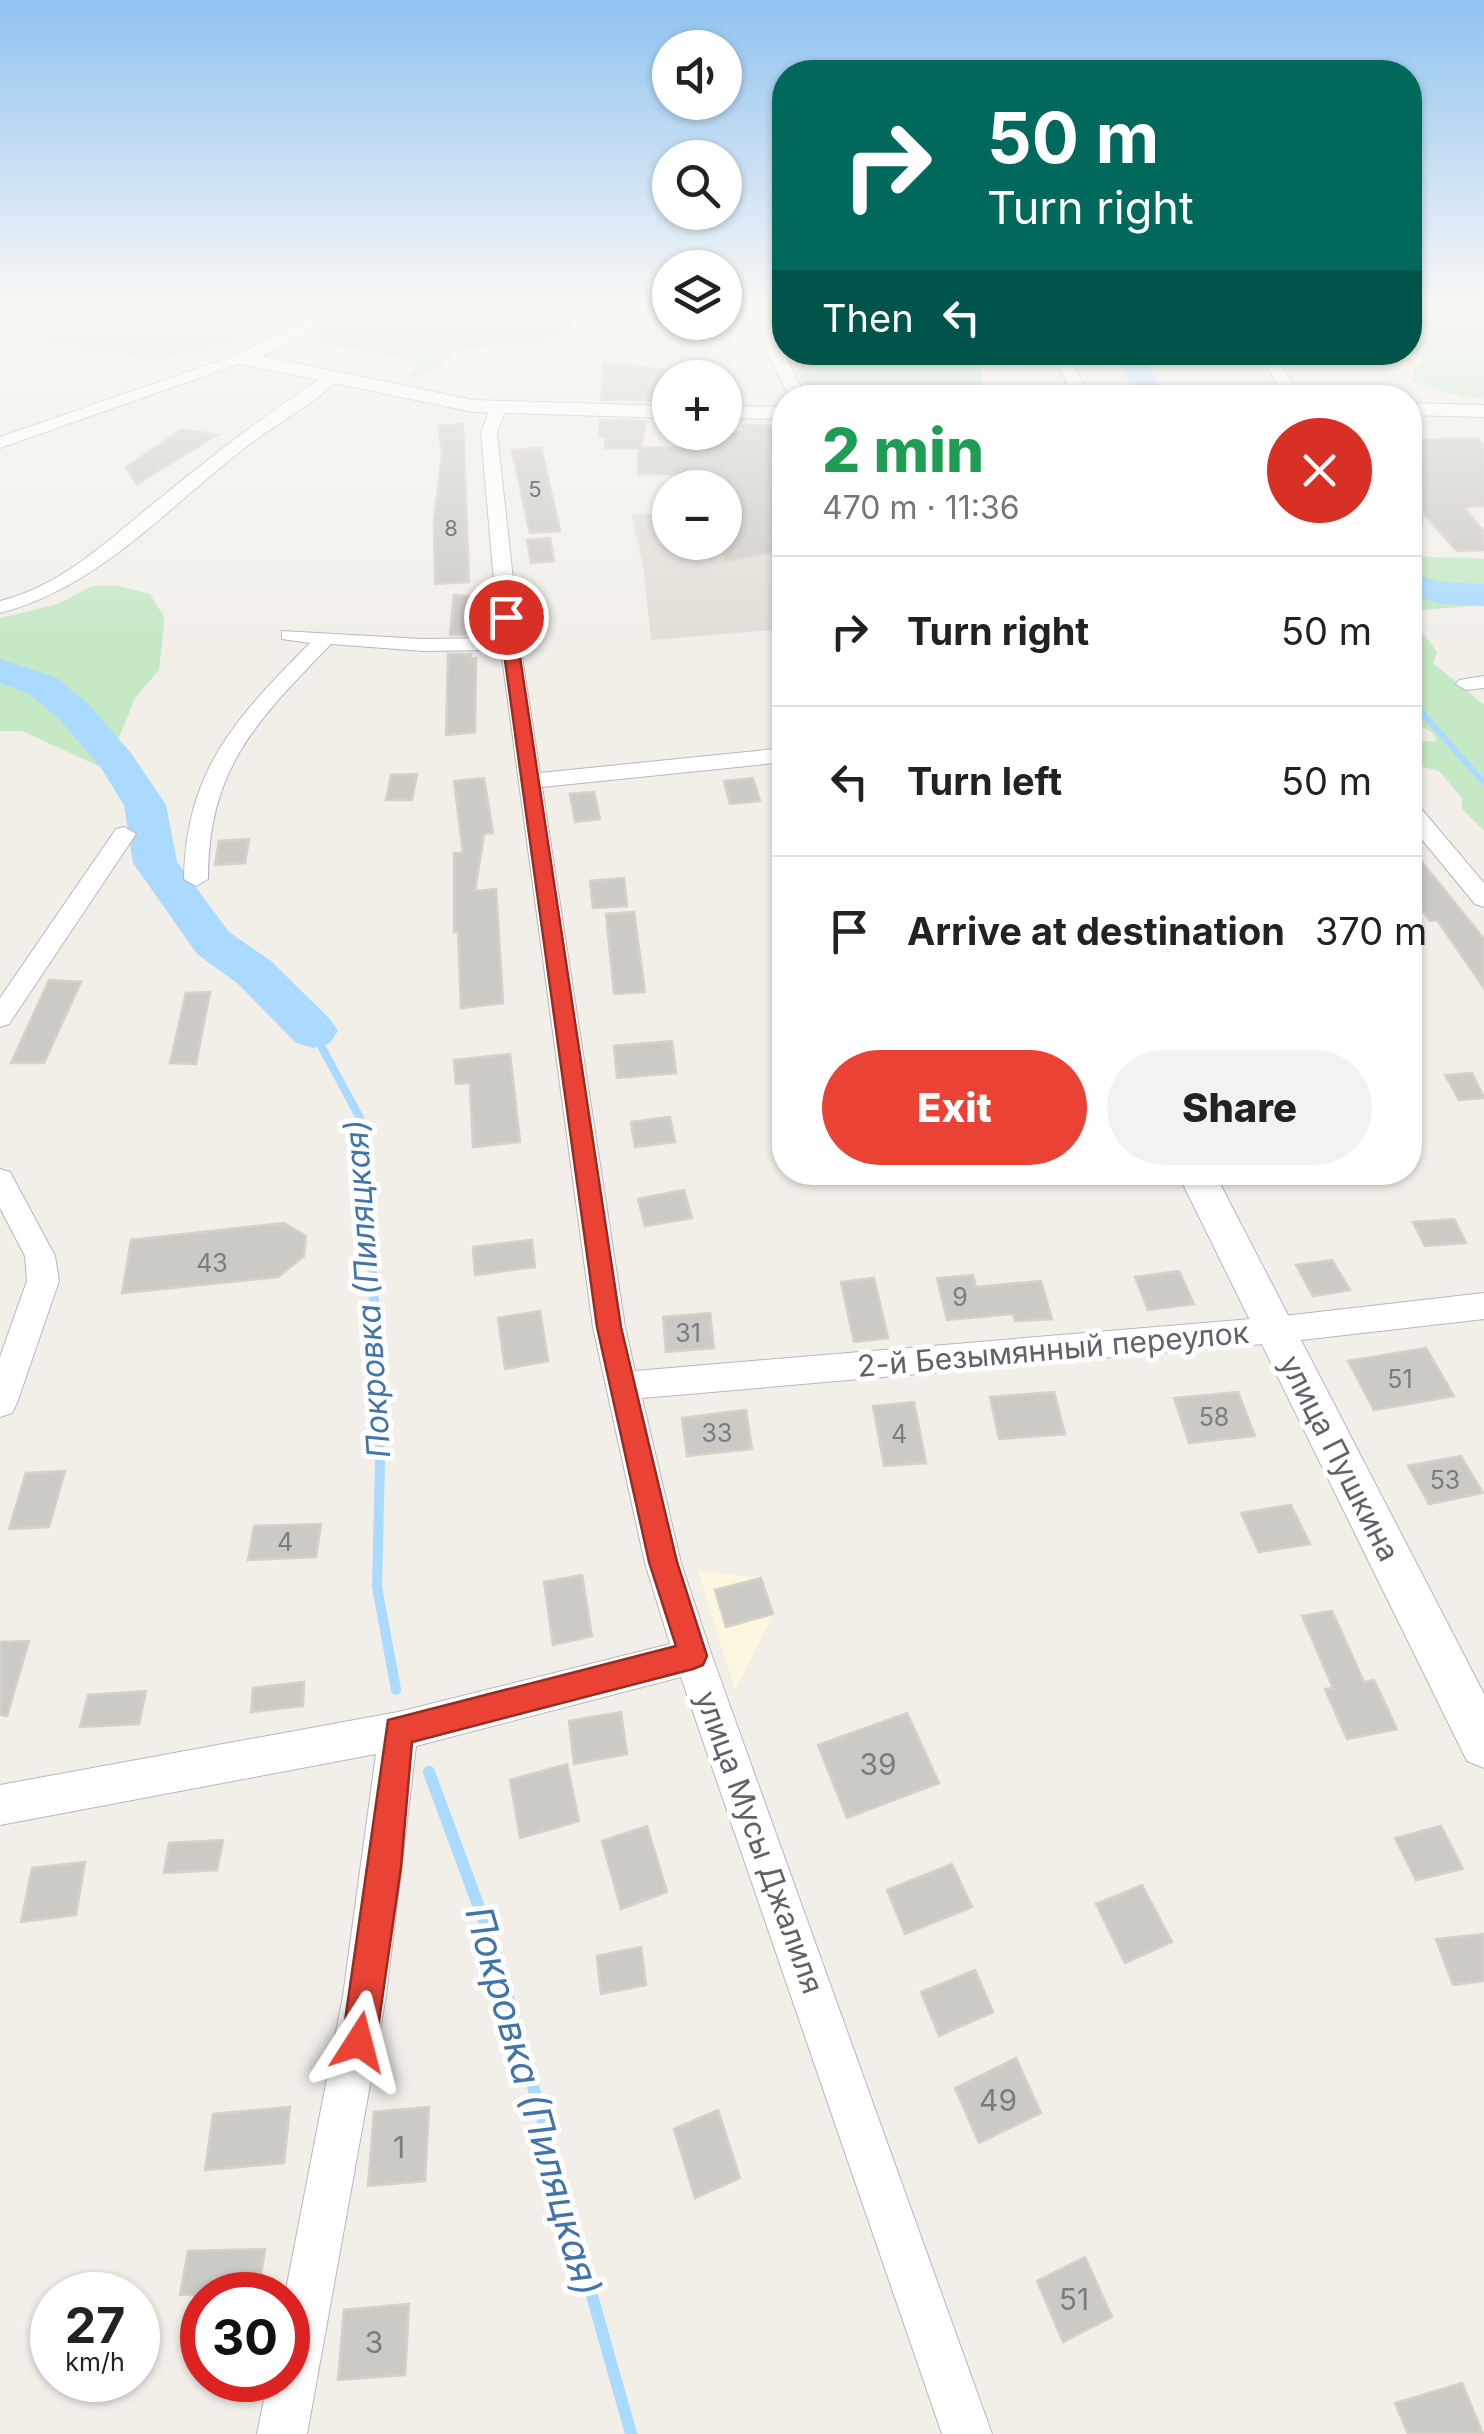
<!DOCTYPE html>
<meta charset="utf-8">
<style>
:root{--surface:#fff;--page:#f2f2f2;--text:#222;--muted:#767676;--line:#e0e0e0;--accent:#ea4335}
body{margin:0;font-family:Inter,sans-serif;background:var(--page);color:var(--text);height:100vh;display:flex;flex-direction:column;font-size:38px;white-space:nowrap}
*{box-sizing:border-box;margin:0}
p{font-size:32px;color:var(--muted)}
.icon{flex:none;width:55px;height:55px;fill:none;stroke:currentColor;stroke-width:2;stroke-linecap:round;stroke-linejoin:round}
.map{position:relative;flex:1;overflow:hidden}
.panel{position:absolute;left:772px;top:385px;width:650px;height:800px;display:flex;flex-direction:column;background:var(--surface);border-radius:40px;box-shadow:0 2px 8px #0004}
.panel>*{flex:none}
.banner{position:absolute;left:772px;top:60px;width:650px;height:305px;border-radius:40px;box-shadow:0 2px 8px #0004;background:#00695c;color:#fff;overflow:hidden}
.buttons{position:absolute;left:652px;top:30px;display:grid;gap:20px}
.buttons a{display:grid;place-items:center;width:90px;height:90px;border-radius:50%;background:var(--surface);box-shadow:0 2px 8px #0004;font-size:50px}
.speed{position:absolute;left:30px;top:2272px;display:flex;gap:20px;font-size:50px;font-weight:700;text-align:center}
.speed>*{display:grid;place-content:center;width:130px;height:130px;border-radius:50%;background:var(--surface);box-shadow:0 2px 8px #0004;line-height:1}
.speed small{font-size:25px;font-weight:400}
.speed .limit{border:15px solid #d22;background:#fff;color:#111}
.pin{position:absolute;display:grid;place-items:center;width:85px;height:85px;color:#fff;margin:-42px;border:5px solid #fff;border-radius:50%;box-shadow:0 2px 10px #0007}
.me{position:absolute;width:110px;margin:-55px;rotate:9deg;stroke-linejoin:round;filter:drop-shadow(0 0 8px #0008)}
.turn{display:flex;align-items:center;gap:35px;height:210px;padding:0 50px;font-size:45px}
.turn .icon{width:130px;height:130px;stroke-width:2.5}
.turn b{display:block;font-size:70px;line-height:85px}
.then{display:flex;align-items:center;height:95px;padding:0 50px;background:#0003;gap:20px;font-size:38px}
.round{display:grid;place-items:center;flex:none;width:105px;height:105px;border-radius:52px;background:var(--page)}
.headline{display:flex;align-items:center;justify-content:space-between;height:170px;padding:0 50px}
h1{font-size:60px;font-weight:800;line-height:75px;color:#1e9e55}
.primary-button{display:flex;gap:20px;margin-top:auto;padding:20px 50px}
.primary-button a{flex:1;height:115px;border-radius:60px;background:var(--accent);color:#fff;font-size:40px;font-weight:800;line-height:115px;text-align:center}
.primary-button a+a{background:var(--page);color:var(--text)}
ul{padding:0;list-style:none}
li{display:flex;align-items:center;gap:30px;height:150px;padding:0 50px;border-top:2px solid var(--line)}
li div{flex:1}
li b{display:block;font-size:38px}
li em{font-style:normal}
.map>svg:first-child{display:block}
.commercial{fill:#fef7e0}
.industrial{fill:#e0deda}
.education{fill:#e1ded6}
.green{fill:#c5e8c5}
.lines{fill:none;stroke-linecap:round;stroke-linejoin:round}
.stream-far3{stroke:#aadaff;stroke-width:6}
.stream-far2{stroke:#aadaff;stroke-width:8}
.stream-far1{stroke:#aadaff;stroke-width:10}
.stream{stroke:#aadaff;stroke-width:12}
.river{fill:#aadaff;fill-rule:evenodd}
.building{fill:#cccac5;stroke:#d6d1c6;stroke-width:2.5}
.minor-casing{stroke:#b5b8bc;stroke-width:2}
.tertiary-casing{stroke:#b5b8bc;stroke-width:2}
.minor{fill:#fff;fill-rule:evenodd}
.tertiary{fill:#fff;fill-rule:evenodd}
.route{fill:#ea4335;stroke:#982c22;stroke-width:2.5}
.labels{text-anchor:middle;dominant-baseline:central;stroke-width:10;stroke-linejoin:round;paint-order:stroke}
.far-number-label{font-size:22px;fill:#7a7d7f}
.number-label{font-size:25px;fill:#7a7d7f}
.street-label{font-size:30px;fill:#5f6368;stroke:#fff}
.near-number-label{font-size:30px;fill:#7a7d7f}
.water-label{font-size:32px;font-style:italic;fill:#4174aa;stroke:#fff}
.near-water-label{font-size:38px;font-style:italic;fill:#4174aa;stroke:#fff}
</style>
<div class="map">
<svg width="1484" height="2434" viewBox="0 0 1484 2434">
<rect width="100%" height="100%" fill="#f1efe8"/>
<path class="commercial" d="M698,1571L761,1578L773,1614L735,1690Z"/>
<path class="industrial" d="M14,304H304L252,338L157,360L0,335V310Z"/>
<path class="education" d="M662,492H670V542H725L785,493V629L651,640L644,572L632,515L667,513Z"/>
<path class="green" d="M360,304H469L490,308L489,304H597L600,311L549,312L577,322C558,351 494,342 463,349C440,354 439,376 408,377L418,369V363L408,359L314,342L321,329Z
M1410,316H1465L1484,328V399C1457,398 1439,389 1413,382L1414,371L1424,360L1410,352Z
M981,357L983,397H810L793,361Z
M1410,553C1437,561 1457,555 1484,559V605L1410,611Z
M92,586H119L150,594L164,617L163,635L159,670L135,698L119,738L129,780L22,731H0V618L58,604Z
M1410,616L1437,652L1433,663L1484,705V831L1462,809V798L1439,771L1416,765L1410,757V742L1437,741L1433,733L1410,719Z"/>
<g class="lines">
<path class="stream-far3" d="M1410,699L1484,783"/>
<path class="stream-far2" d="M313,1031L360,1118L372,1257"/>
<path class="stream-far1" d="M372,1254L380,1461L377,1587L396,1690"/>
<path class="stream" d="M429,1772L494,1948L631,2434"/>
<path class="river" d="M1110,352H1138L1169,398H1140Z
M1410,574L1442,582L1484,584V606L1442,604L1410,596Z
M0,659L57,678L88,704L131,753L166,805L177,862L229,932L271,961L330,1019L338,1031L330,1043L313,1048L296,1043L237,983L197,954L133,863L124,805L101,768L60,720L29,694L0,683Z"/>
</g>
<path class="building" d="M604,362L666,370L663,376L670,375V400H601Z
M600,420L646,421L641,447L690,448L692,432H745L742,425L785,426V550L725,561V488H681L677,474H638L639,448H605L606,437H599Z
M463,424L469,582L435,584L434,521L442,455L439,426Z
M182,429L217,435L137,484L126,467Z
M1477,438L1484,446V506L1464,507L1484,532V550L1457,551L1410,499V440Z
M541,448L560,531L530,533L512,450Z
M550,538L554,561L531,563L527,540Z
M454,595L475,597L473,635H450Z
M448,654H471V659L476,658L475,732L446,735Z
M417,774L412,800H386L391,775Z
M484,778L493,833L484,834L475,891L496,889L503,1003L461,1008L458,932H454V853H463L454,781Z
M753,778L760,801L730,804L724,781Z
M594,792L600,819L575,822L570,794Z
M249,839L245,863L215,865L219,841Z
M1410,847L1484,939V988L1437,920L1430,921L1410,894Z
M624,878L627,906L593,908L590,881Z
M634,912L645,992L614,994L606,914Z
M49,980L81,982L44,1063H11Z
M210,992L196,1064L170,1063L186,993Z
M672,1041L676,1073L617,1078L614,1046Z
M510,1054L520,1142L473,1147L470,1083L456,1084L454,1060Z
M1472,1073L1484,1098L1459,1100L1445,1075Z
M670,1117L675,1142L635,1147L631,1122Z
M684,1190L692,1218L645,1226L638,1199Z
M1454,1219L1466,1243L1425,1246L1413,1222Z
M284,1223L306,1236L304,1256L278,1277L122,1293L131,1240Z
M532,1240L535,1267L475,1275L473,1247Z
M1332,1260L1350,1290L1313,1296L1296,1265Z
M1179,1271L1194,1304L1148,1310L1135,1277Z
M973,1275L976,1287L1041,1281L1052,1319L1015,1321L1013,1314L947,1320L937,1278Z
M874,1278L888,1338L854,1342L841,1282Z
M540,1311L548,1361L505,1369L498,1318Z
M710,1313L714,1348L666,1352L663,1317Z
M1426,1348L1454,1396L1374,1410L1348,1361Z
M1054,1392L1065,1434L999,1439L990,1397Z
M1238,1392L1255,1436L1189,1443L1174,1398Z
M914,1402L926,1463L884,1466L873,1406Z
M746,1410L752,1449L687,1456L682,1418Z
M1461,1456L1483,1493L1429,1504L1408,1466Z
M65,1471L49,1527L9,1529L26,1473Z
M1291,1505L1310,1544L1259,1552L1241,1513Z
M321,1524L316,1557L248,1560L254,1526Z
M582,1575L592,1636L553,1645L544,1582Z
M761,1578L773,1614L726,1627L715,1590Z
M1332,1611L1364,1682L1374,1680L1397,1729L1347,1739L1325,1689L1333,1688L1302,1616Z
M29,1641L7,1716L0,1715V1642Z
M304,1682L303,1706L251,1712L253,1688Z
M146,1691L139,1724L80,1727L88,1695Z
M621,1712L627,1754L574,1764L569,1721Z
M907,1713L939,1783L847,1818L818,1745Z
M567,1764L579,1821L520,1838L510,1780Z
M647,1826L667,1892L621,1909L602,1841Z
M1441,1826L1463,1869L1416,1880L1395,1838Z
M223,1840L217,1870L164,1873L169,1843Z
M85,1862L76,1915L21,1922L32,1868Z
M952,1864L972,1907L905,1934L887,1890Z
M1142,1885L1172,1942L1125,1963L1096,1904Z
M1484,1934V1981L1453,1985L1436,1939Z
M641,1947L646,1985L601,1994L597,1956Z
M975,1970L993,2012L939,2036L921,1992Z
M1016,2058L1041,2113L979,2143L955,2088Z
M290,2107L284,2163L205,2170L213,2114Z
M429,2107L425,2181L368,2186L374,2112Z
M718,2110L740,2178L695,2198L674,2129Z
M265,2249L258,2295H180L188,2251Z
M1085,2257L1112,2317L1063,2342L1037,2281Z
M409,2304L405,2375L338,2380L344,2310Z
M1462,2383L1483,2434H1408L1395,2403Z"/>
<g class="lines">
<g class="minor-casing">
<path id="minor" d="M754,304H768L786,357L806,398H790L770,357Z
M1052,352H1067L1090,398H1074Z
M1259,352H1274L1301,398H1285Z
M242,353L250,358L247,361L0,448V437Z
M325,376L339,379C313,405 275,424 246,447C168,507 98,588 0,613V601C64,585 109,539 159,499C213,455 267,413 325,376Z
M498,403L506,408L497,433L520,644L540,773L785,748V762L542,787L625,1327L635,1371L1275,1317L1484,1293V1319L1275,1343L642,1398L681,1563L712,1656L992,2434H942L681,1677L416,1746L386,1996L307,2434H257L268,2380H288L285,2295L343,1996L376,1754L0,1825V1785L398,1712L670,1644L645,1563L593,1327L501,650L423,651L331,644C258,720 208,767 208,879L196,886L184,879C186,769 237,717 310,643L282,639V631L423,639L499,638L481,433L490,408Z
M1410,509L1422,516V524H1410Z
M1484,676V688L1466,690L1456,684L1459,680Z
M1410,803L1418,805L1484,883V907L1475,904L1410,825Z
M124,827L136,834L9,1024L0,1027V998L116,829Z
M0,1169L10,1172L55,1256L59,1281L17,1403L12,1413L0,1417V1357L27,1281L25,1256L0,1208Z"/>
</g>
<g class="tertiary-casing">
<path id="tertiary" d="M329,304H351L295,342L262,356L473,400L670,406V418L473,412L242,364L232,358Z
M1410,403L1484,405V417L1410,415Z
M725,406L785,407V419L725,418Z
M1177,1172H1214L1484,1694V1768L1467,1761Z"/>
</g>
<use href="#minor" class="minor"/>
<use href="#tertiary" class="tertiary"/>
</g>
<linearGradient id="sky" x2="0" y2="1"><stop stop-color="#8fc3f1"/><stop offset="0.47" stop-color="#f9f8f5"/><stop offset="1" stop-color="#f9f8f5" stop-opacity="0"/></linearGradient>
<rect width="1484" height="645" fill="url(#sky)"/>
<path class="route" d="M506,613L514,617L621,1327L677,1562L707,1656L703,1665L693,1669L412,1742L401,1867L376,2042L371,2054L359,2059L347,2054L342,2042L388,1720L676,1646L649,1562L597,1327L499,617Z"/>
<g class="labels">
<g class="far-number-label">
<text x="535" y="489">5</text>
<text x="451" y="528">8</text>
</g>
<g class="number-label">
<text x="212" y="1263">43</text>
<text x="960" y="1297">9</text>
<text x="688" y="1333">31</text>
<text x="1400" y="1379">51</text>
<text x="1214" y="1417">58</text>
<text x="717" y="1433">33</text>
<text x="899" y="1434">4</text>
<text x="1445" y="1480">53</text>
<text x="285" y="1542">4</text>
</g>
<g class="street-label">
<text transform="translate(1053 1349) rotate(-5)">2-й Безымянный переулок</text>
<text transform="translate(1340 1458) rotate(63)">улица Пушкина</text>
<text transform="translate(760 1842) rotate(70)">улица Мусы Джалиля</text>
</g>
<g class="near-number-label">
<text x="878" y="1764">39</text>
<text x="998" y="2100">49</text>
<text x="399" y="2147">1</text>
<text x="1074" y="2299">51</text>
<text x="374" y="2342">3</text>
</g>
<g class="water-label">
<text transform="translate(367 1289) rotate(-94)">Покровка (Пиляцкая)</text>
</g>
<g class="near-water-label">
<text transform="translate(534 2101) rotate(74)">Покровка (Пиляцкая)</text>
</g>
</g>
</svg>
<div class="buttons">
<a><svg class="icon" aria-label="sound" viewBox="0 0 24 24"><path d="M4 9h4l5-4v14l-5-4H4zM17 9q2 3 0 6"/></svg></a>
<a><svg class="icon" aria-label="search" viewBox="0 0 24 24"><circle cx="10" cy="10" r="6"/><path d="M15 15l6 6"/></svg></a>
<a><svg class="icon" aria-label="layers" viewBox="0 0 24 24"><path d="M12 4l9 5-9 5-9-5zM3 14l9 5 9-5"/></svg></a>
<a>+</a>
<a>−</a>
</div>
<div class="speed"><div>27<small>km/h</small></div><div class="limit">30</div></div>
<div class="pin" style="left:506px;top:617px;background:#d93025"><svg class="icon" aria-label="arrive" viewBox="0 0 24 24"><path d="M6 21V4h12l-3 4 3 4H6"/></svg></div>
<svg class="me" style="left:359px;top:2042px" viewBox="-20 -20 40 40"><path d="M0-17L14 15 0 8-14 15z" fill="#ea4335" stroke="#fff" stroke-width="4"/></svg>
<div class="banner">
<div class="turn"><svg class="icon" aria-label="right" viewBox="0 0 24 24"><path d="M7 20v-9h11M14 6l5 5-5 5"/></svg><div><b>50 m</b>Turn right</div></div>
<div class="then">Then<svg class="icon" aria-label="left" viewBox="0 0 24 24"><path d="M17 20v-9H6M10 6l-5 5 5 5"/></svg></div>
</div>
<section class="panel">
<div class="headline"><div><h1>2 min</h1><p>470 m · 11:36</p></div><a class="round" style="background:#d93025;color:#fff"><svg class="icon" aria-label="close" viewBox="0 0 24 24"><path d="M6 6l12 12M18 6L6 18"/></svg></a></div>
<ul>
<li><svg class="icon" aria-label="right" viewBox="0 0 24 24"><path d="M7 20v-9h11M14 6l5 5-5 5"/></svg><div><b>Turn right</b></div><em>50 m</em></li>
<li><svg class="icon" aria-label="left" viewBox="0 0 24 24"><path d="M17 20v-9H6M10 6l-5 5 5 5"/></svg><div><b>Turn left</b></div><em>50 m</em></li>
<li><svg class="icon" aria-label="arrive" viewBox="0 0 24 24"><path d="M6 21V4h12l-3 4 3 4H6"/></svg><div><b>Arrive at destination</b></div><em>370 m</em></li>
</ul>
<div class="primary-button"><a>Exit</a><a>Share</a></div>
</section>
</div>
